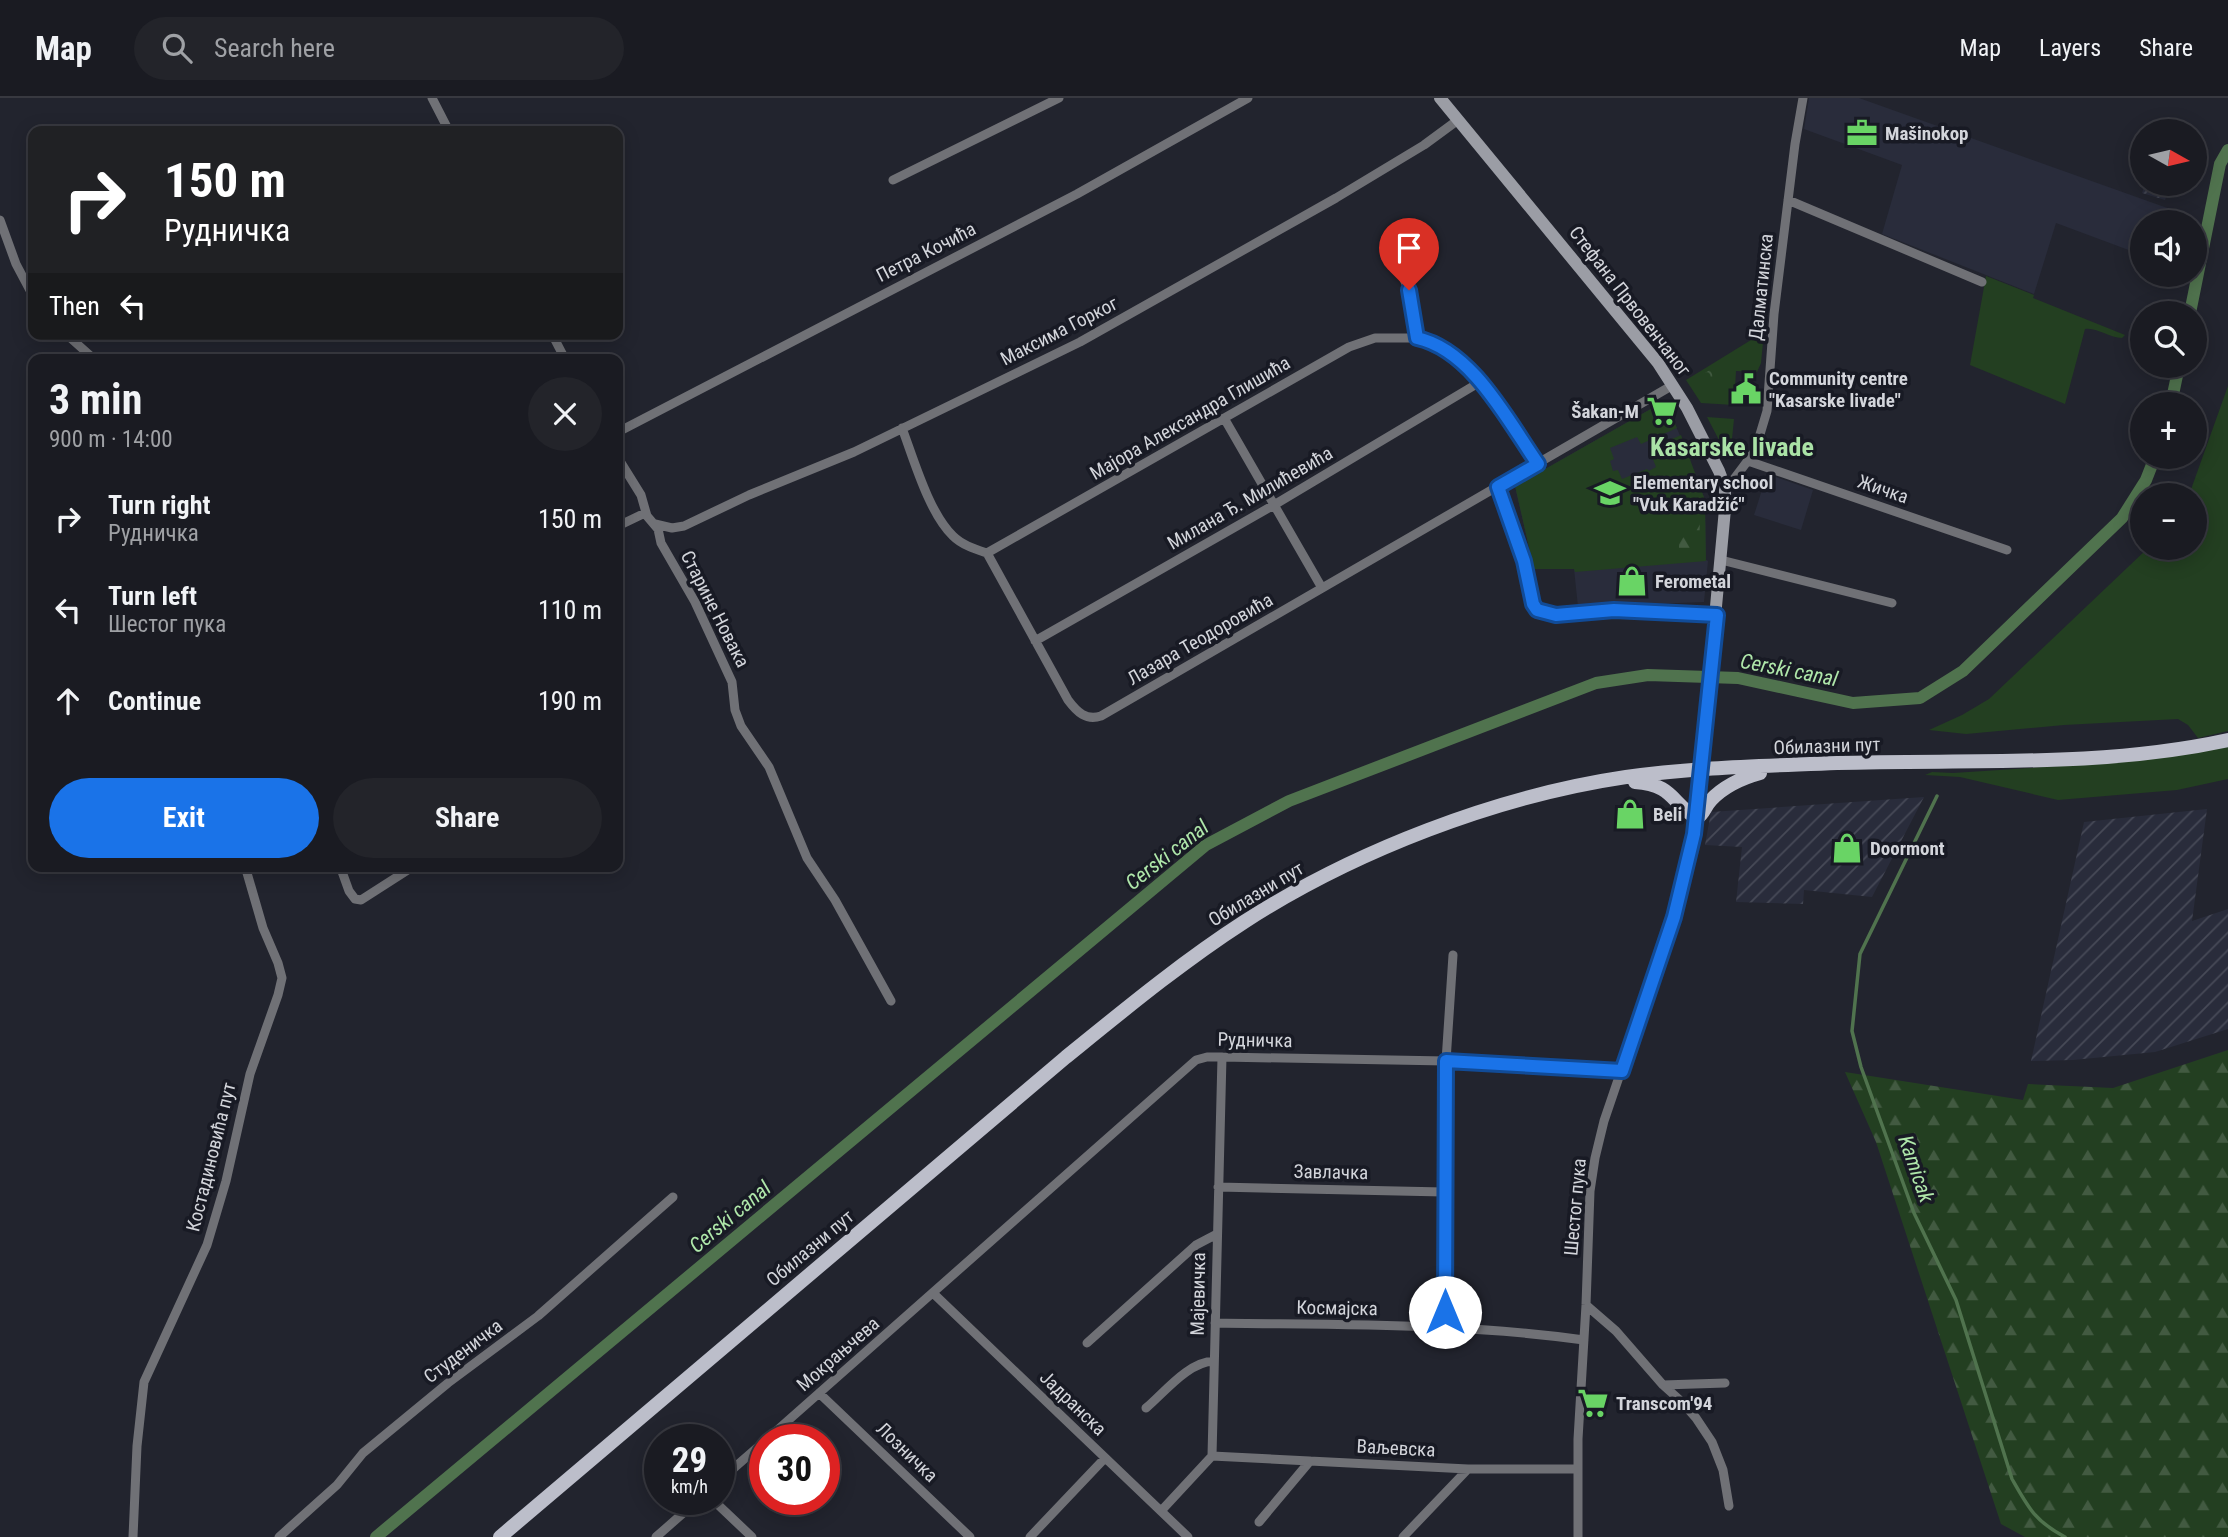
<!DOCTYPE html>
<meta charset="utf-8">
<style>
:root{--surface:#1a1b22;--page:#23242a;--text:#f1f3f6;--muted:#9fa1a5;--line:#383940;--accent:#1a73e8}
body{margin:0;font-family:"Roboto Condensed",sans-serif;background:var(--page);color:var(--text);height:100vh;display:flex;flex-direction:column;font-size:26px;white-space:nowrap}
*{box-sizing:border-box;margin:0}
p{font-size:23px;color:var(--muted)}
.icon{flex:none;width:38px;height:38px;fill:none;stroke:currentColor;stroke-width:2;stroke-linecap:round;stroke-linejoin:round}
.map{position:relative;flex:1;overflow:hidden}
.sheet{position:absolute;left:28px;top:256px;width:595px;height:518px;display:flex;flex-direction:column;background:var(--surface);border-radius:14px;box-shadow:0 4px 18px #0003,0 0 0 2px var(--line)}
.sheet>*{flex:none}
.hud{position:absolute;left:28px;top:28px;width:595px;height:214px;border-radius:14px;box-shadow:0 4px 18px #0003,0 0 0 2px var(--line);background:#202124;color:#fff;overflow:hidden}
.needle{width:46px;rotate:98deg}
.tools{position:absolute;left:2130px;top:21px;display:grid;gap:14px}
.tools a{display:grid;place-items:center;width:77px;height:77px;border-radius:50%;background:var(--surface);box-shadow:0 4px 18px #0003,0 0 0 2px var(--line);font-size:35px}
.speed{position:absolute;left:644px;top:1326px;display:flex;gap:14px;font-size:35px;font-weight:700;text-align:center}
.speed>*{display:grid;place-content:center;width:91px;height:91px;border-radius:50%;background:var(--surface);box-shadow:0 4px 18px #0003,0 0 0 2px var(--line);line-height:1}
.speed small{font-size:18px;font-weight:400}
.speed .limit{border:10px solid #d22;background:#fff;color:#111}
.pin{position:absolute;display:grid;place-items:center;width:60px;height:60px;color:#fff;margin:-72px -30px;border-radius:50% 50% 50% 0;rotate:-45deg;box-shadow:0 0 7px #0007}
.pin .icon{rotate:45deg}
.me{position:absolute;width:77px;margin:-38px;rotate:0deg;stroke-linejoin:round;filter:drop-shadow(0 0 5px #0008)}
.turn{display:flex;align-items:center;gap:24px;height:147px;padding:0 21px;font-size:32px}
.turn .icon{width:91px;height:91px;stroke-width:2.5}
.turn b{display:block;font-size:49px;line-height:60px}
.then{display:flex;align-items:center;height:66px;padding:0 21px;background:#0003;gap:14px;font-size:26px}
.round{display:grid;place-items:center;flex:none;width:74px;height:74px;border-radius:37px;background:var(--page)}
.summary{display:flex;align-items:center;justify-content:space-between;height:119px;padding:0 21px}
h1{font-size:42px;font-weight:700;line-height:52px}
.action{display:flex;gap:14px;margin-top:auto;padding:14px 21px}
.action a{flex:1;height:80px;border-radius:42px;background:var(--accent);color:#fff;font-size:28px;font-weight:700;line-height:80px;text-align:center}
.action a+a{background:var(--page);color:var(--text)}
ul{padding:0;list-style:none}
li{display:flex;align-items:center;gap:21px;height:91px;padding:0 21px}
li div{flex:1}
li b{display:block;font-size:26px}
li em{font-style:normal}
header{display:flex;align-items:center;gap:42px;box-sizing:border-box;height:98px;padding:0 35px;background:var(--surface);border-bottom:2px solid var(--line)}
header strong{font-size:33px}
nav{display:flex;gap:38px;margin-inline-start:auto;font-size:24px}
.search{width:490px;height:63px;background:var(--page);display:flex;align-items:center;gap:18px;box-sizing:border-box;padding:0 24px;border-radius:38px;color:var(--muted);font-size:26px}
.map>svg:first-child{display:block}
.built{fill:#292c3b}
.industrial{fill:url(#industrial-furrows)}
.grass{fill:#233f21}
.forest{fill:url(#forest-firs)}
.park{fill:url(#park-crowns)}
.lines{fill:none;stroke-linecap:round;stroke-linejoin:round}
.stream{stroke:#50734e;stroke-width:3.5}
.canal{stroke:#50734e;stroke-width:12}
.street{stroke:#707176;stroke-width:9}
.secondary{stroke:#9b9da5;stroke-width:12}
.primary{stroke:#bcbeca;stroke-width:14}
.route-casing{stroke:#114b97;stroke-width:18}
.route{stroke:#1a73e8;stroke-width:12}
.labels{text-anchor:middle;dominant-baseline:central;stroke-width:7;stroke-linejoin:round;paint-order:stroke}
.poi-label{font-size:19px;font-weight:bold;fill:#d3d5db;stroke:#181a24;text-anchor:start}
.street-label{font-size:19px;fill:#d3d5db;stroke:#181a24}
.water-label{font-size:21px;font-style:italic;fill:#afe7aa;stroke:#181a24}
.district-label{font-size:26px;font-weight:bold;fill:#aae2a6;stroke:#181a24}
</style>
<header>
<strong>Map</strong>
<div class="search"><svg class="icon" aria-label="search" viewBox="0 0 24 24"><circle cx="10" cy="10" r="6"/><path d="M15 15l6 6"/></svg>Search here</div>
<nav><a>Map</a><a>Layers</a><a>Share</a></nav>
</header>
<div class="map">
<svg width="2228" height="1439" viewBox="0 0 2228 1439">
<defs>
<pattern id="industrial-furrows" width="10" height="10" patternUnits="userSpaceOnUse" patternTransform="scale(1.75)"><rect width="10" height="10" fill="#292c3b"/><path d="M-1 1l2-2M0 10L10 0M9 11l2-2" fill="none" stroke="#474a57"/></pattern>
<pattern id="forest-firs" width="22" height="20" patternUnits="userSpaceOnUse" patternTransform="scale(1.75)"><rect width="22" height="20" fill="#233f21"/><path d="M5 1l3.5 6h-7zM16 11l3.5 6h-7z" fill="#425a41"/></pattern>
<pattern id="park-crowns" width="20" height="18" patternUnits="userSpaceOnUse" patternTransform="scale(1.75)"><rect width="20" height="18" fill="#233f21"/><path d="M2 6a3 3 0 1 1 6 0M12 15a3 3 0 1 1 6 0" fill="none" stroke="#425a41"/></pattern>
</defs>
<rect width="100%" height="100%" fill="#22242e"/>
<path class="built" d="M1809,0H1859L2173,112L2170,124H2142V157L2056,125L2034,196L1882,136L1902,67L1804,31Z
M1663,304L1664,305L1652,312L1658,321L1670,315L1682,342L1705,402L1706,462L1708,463L1704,504L1578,509L1574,471H1534L1515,388Z
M1767,376L1813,392L1801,432L1754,417Z"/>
<path class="industrial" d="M2145,86L2168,93L2165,102L2142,95Z
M1924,699L1872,799L1804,792L1803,806L1736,804L1742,749L1705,747L1711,714Z
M2207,711L2192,823L2228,811V931L2155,954L2073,962L2031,963L2084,724Z"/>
<path class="grass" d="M1986,178L2034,197L2033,200L2125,237L2122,240C2109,240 2097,229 2085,231L2065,306L1970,267Z
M1764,234L1761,265L1757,274L1736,273L1734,307L1701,305L1686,282Z
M2228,288V633L2198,640L2188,627L2178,621L2064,627L1966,636L1929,632L1962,617L1989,601L2148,450H2194V397H2189Z
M1663,304L1664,305L1652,313L1658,321L1670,315L1677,330L1641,346L1637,339L1610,350L1614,361L1610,363L1613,373L1618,372L1622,381L1647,371L1649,373L1656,369L1649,351L1681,337L1705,402L1706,463L1575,474L1574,471H1534L1515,388Z
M1707,319L1734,321L1732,341L1720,344Z
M2228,649V681L2177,692L2058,702L1960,679L1925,677L1932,674L1953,675L2122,664Z"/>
<path class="forest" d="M1684,390L1691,391L1692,393L1700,419L1699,450L1690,458L1679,454V445L1675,441L1678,429L1674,419L1676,412L1670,405L1679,391Z
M2228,952V1439H2025L2001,1426L1876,1044L1845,974L2023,1002L2028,986L2113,990Z"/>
<path class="park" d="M1720,266L1726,277L1709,287L1703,276Z
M1663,322L1667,333L1649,341L1644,330Z"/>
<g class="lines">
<path class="stream" d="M1937,698L1860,856L1852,933L1861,969L1914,1115L1956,1202L2012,1381C2029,1411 2035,1423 2065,1439"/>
<path class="canal" d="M2190,215L2220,66L2228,52
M2171,306L2179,268
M376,1439L1206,747L1289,703L1596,585L1648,577L1738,580L1853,605L1920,600L1963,573L2122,420L2146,382L2155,359"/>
<path class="street" d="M432,0L449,33
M893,82L1059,0
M1788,102L1982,184
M0,122L16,166L33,198
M1393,158L1409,192L1417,240C1473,253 1508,323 1538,366
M66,236L94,261
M552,236L565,261
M1224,320L1322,490
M902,330C914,362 929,415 953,438C962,447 975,451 987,455
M618,334L1077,96L1248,0
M618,360L641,397L647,418L658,431L661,445L695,504L732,584L735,612L741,628L769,669L807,760L835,802L891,903
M1748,363L2007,452
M1498,389L1524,463L1533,506L1537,512L1556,517L1614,512L1717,517
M1725,393L1755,353L1767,313L1774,216L1795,46L1803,0
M655,426L672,430L684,428L749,397L854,354L1080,244L1336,100L1424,47L1458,22
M618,428L645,415
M987,455L1068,602C1077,614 1086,623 1101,618L1673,287
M987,455L1349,249L1375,240H1417
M1721,462L1892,505
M1035,543L1274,407L1480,284
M340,768L349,793L355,801L361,802L414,768
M1218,1089L1444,1094
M934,1196L1188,1439
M1586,1207L1616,1233L1663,1287L1682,1304L1696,1320L1712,1344L1723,1372L1729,1408
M1215,1225C1338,1227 1462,1225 1584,1242
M1445,1230L1446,963L1453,857
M1087,1245L1196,1147L1217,1136
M1663,1287L1725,1285
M819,1295L970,1439
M1146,1310C1165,1294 1188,1264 1214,1263
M766,1342L1196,962L1207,959H1222L1446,963L1622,973
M1212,1358L1468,1371H1578
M719,1383L765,1343
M713,1402L752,1439
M1161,1413L1212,1358L1222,959
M1259,1424L1310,1363
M133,1439L137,1348L144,1284L207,1147L226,1083L250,976L278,897L282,880L278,865L263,830L245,768
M279,1439L337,1387L363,1355L448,1285L538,1218L673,1099
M656,1439L698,1402
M1030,1439L1105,1360
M1403,1439L1468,1371
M1578,1439V1341L1586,1207L1590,1093L1595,1060L1604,1023L1682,794L1697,720L1701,671"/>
<path class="secondary" d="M1440,0L1658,265L1687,310L1719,373L1725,389V411L1701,671"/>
<path class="primary" d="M1635,684C1675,687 1671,706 1697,720C1704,716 1705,708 1711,702C1724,688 1742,680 1760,675
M500,1439L1066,959C1124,912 1182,864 1244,824C1354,753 1497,698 1626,679C1696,669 1767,668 1837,665C1968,661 2099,670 2228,642"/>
</g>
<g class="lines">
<g class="route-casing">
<path id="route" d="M1409,192L1417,240C1472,252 1508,323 1538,366L1498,389L1524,463L1533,506L1537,512L1556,517L1614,512L1717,517L1694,736L1674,819L1622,973L1446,963L1445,1214"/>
</g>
<use href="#route" class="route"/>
</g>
<defs>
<g id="office-bare" transform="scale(2.415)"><path d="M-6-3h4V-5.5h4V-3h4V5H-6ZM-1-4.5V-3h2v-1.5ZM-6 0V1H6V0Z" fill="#69d465" stroke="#181a24" stroke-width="2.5" paint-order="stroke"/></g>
<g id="civic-bare" transform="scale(2.415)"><path d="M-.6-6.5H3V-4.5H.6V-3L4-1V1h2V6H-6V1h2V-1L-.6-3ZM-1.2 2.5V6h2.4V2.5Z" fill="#69d465" stroke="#181a24" stroke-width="2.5" paint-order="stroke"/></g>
<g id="supermarket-bare" transform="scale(2.415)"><path d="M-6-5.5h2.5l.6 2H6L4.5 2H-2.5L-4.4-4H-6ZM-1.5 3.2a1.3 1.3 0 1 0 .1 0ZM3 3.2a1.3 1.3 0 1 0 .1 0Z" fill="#69d465" stroke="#181a24" stroke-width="2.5" paint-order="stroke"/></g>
<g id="school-bare" transform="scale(2.415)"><path d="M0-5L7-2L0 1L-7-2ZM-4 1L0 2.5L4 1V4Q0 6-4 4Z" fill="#69d465" stroke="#181a24" stroke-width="2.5" paint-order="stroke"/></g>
<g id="shop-bare" transform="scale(2.415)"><path d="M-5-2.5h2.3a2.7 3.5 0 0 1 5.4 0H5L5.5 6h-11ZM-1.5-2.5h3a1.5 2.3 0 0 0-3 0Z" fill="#69d465" stroke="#181a24" stroke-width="2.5" paint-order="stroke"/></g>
</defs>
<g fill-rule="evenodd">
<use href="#office-bare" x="1862" y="35"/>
<use href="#civic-bare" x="1746" y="291"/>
<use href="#supermarket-bare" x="1662" y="313"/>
<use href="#school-bare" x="1610" y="395"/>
<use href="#shop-bare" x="1632" y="483"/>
<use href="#shop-bare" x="1630" y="716"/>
<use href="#shop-bare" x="1847" y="750"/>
<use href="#supermarket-bare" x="1593" y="1305"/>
</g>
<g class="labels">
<g class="poi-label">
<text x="1885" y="35">Mašinokop</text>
<text x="1769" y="280">Community centre<tspan x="1769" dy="22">"Kasarske livade"</tspan></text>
<text x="1639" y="313" text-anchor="end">Šakan-M</text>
<text x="1633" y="384">Elementary school<tspan x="1633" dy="22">"Vuk Karadžić"</tspan></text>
<text x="1655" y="483">Ferometal</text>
<text x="1653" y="716">Beli</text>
<text x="1870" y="750">Doormont</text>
<text x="1616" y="1305">Transcom'94</text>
</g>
<g class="street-label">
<text transform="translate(926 154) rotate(-27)">Петра Кочића</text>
<text transform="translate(1761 189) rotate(-84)">Далматинска</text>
<text transform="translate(1630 203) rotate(52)">Стефана Првовенчаног</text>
<text transform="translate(1059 233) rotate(-27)">Максима Горког</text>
<text transform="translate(1190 320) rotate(-30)">Мајора Александра Глишића</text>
<text transform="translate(1883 391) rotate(19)">Жичка</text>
<text transform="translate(1250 400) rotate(-30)">Милана Ђ. Милићевића</text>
<text transform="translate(715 511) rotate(63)">Старине Новака</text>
<text transform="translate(1200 541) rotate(-30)">Лазара Теодоровића</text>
<text transform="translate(1827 648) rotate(-2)">Обилазни пут</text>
<text transform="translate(1256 796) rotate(-31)">Обилазни пут</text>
<text transform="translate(1255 942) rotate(1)">Рудничка</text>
<text transform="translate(211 1059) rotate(-76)">Костадиновића пут</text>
<text transform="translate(1331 1074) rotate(1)">Завлачка</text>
<text transform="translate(1575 1109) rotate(-85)">Шестог пука</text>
<text transform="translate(810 1150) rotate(-40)">Обилазни пут</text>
<text transform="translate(1198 1196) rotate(-89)">Мајевичка</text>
<text transform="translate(1337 1210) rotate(1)">Космајска</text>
<text transform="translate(463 1253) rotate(-37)">Студеничка</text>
<text transform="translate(838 1256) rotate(-41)">Мокрањчева</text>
<text transform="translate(1073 1305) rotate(44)">Јадранска</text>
<text transform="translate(1396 1350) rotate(3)">Ваљевска</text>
<text transform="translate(907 1354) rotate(44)">Лозничка</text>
</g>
<g class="water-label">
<text transform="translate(1789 572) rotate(11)">Cerski canal</text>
<text transform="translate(1167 757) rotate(-38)">Cerski canal</text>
<text transform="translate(1916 1071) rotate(71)">Kamicak</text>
<text transform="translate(730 1119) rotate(-40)">Cerski canal</text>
</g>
<g class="district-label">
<text x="1732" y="349">Kasarske livade</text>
</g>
</g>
</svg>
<div class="tools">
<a><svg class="needle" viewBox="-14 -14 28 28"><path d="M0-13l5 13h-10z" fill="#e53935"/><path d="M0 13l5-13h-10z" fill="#9fa1a5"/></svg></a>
<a><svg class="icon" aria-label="sound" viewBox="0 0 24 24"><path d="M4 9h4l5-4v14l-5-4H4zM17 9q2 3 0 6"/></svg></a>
<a><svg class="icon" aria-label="search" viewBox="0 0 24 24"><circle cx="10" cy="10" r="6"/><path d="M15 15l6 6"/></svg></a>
<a>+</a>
<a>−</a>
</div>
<div class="speed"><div>29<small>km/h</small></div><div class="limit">30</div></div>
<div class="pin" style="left:1409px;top:192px;background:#d93025"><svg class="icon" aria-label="arrive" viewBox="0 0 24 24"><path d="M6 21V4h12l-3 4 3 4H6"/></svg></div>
<svg class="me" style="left:1445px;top:1214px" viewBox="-20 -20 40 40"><circle r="19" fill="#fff"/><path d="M0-13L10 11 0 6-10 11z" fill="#1a73e8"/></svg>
<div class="hud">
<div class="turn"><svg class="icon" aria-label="right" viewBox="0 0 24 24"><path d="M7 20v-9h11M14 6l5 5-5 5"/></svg><div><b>150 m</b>Рудничка</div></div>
<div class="then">Then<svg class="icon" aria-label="left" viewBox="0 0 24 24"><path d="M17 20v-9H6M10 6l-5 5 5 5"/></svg></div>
</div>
<section class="sheet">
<div class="summary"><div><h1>3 min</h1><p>900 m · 14:00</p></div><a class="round"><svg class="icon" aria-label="close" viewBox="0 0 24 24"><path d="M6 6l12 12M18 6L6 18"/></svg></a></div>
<ul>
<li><svg class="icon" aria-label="right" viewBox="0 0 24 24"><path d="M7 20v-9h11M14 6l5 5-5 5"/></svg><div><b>Turn right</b><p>Рудничка</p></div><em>150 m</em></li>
<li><svg class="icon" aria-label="left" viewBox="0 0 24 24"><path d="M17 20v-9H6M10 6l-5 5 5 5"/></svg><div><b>Turn left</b><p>Шестог пука</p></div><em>110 m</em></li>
<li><svg class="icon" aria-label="ahead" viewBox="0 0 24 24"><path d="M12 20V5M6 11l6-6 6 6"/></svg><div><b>Continue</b></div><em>190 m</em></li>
</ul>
<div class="action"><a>Exit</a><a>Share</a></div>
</section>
</div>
